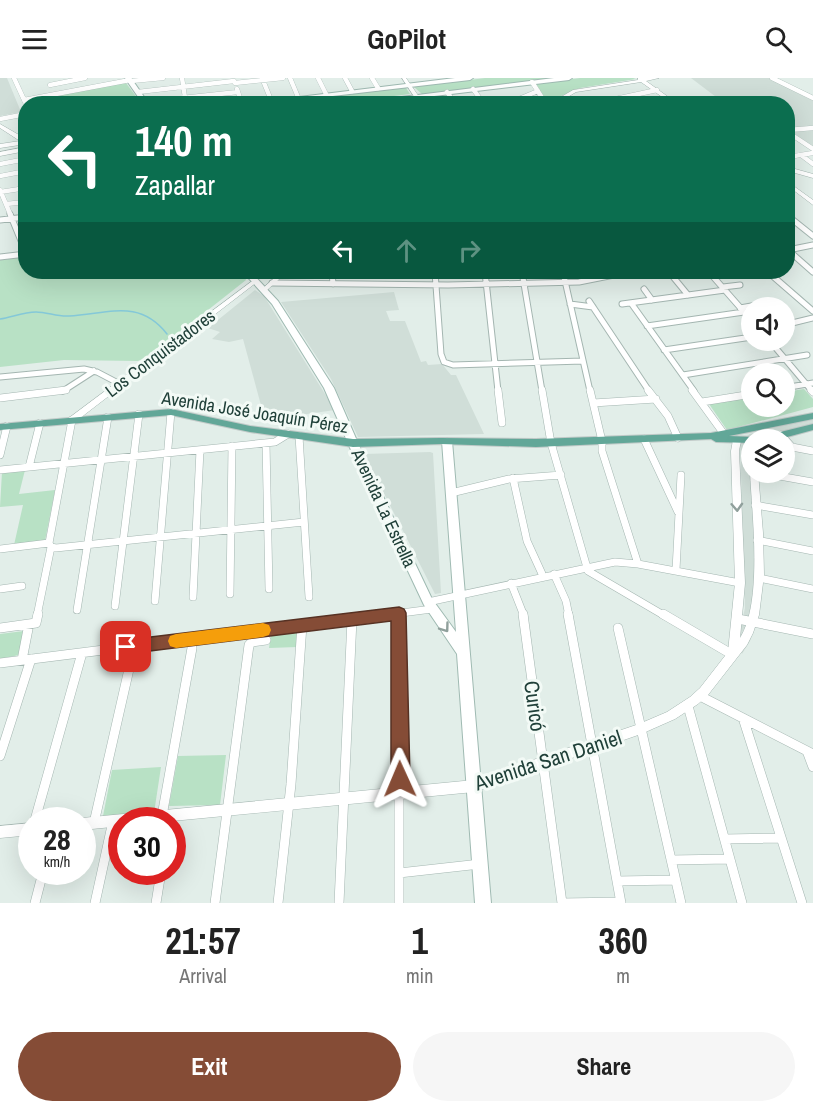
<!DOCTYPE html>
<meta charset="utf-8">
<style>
:root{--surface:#fff;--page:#f6f6f6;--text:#222;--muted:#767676;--accent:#854c36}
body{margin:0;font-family:"Archivo Narrow",sans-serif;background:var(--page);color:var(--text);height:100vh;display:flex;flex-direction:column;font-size:22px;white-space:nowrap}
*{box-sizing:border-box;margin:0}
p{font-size:20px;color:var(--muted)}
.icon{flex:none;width:33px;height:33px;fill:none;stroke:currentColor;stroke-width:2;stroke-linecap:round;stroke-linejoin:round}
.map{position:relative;height:825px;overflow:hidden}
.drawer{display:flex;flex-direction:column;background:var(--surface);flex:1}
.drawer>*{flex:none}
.hud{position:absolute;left:18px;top:18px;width:777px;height:183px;border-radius:24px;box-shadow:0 6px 24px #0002;background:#0b6e4f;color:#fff;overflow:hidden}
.controls{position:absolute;left:741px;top:219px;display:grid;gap:12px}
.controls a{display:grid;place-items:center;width:54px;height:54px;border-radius:50%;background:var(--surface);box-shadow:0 6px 24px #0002;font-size:30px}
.speed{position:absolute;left:18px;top:729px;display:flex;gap:12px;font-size:30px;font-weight:700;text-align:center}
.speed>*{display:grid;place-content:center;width:78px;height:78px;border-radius:50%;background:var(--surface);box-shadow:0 6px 24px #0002;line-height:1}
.speed small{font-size:15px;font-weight:400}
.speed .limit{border:9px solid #d22;background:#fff;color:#111}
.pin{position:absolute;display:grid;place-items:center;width:51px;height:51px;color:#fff;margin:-26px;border-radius:12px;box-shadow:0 3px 9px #0006}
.me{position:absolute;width:66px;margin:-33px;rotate:359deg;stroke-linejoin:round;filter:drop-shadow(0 0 4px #0008)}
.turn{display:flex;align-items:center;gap:21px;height:126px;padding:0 18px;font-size:27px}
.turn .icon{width:78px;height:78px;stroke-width:2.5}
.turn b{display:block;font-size:42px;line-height:51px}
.lanes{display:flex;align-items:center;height:57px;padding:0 18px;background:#0003;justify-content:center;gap:30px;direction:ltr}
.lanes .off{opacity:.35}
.eta{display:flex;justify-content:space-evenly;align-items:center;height:102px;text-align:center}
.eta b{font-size:36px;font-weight:800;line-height:42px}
.cta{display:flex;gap:12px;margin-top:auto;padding:12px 18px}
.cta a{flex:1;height:69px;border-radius:36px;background:var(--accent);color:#fff;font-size:24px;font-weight:800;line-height:69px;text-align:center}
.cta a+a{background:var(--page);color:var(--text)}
header{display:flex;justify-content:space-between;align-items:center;height:78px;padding:0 18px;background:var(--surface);font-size:27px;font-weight:800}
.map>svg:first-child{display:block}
.built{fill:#d0ded8}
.green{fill:#b8e1c5}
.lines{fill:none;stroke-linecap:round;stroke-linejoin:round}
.stream{stroke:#84c8d8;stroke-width:1.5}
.minor-far3-casing{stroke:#a4b6b1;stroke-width:5}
.minor-far2-casing{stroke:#a4b6b1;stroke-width:7}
.minor-far1-casing{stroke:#a4b6b1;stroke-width:8}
.minor-casing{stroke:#a4b6b1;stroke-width:10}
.tertiary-casing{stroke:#a4b6b1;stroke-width:1}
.secondary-casing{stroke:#9fbab2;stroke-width:2}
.primary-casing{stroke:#c1cac8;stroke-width:2}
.minor-far3{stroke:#fff;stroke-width:4.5}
.minor-far2{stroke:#fff;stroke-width:5}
.minor-far1{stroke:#fff;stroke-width:7}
.minor{stroke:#fff;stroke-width:9}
.tertiary{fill:#fff;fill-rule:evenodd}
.secondary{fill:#fff;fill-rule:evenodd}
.primary{fill:#62a798;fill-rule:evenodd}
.oneway{stroke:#90a09c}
.route{fill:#854c36;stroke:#563123;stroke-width:1.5}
.slow{fill:#f59e0b}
.labels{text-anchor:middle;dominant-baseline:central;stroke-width:6;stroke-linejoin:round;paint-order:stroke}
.street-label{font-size:18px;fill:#204039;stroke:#f3faf6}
.near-street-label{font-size:21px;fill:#204039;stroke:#f3faf6}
</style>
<header><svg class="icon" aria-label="menu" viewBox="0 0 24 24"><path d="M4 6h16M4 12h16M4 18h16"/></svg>GoPilot<svg class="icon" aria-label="search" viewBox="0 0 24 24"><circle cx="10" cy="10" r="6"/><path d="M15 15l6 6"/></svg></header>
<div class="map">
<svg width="813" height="825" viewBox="0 0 813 825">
<rect width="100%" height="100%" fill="#e2eee9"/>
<path class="built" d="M0,0H7L21,34L0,38Z
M691,0H777L813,17V69L794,55H788V26L724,25Z
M255,212L264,218L335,332L265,342L243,261L229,264L212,261L220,254L208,250Z
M394,214L399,232L386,233L390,243H405L421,284L426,283L428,287L442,286L451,297H456L484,356L358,359L331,301L281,224Z
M813,340V351L752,362L759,534L750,563L742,576L737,566L745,530L740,363L750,356Z
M430,374L433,375L441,515L435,516L364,376Z"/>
<path class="green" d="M485,0H561L422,16L414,9Z
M580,0H633L636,1L580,10L547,24L536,6Z
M126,5L141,25H44L41,20Z
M401,9L406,10L410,16L339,25L256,26Z
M25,179L26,194H243L246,202L151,277L138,283L64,282L0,289V182Z
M804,311L813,321V329L727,352L709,326L751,319L752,328H784L785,314Z
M25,392L19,416L55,412L45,463L14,467L23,427L0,429L2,394Z
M24,553L19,577L0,581V556Z
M298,553L297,569L269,570L271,557Z
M226,677L220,727L169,728L178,678Z
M161,689L154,735L103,738L112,692Z"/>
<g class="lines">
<path class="stream" d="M0,241C12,239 24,234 36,234C47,234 58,239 69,238C108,236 139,220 167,256"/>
<g class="minor-far3-casing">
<path id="minor-far3" d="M14,0L26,26
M182,0L186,26
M262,0L271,22
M290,0L298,19
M318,0L326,16
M345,0L352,13
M372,0L378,10
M772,0L813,20
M131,3L163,0
M532,4L546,26
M235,5L283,0
M50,7L85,0
M237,11L242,26
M473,11L484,26
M138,14L234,3
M447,14L456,26
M24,22L130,2
M145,24L238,14
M507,26L538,13
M592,26L657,12
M0,41L26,36
M788,52L813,50
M792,57L813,71
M801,77L813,86
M788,79L813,75
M0,86L26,81
M0,98L26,93
M0,112L11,138
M0,114L26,110
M6,126L26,124"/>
</g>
<g class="minor-far2-casing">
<path id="minor-far2" d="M10,136L26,175
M788,138L813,158
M0,142L26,139
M788,172L813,194
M788,172L813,167
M0,179L26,176
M332,194L333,206
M435,194L441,276L444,284L453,287L583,283
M485,194L498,313
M522,194L542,313
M563,194L590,313
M709,194L752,243
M768,194L813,233
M674,200L688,217
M272,205L448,207L579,204L629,194
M723,209L740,207
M644,211L652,222
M589,223L649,313
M631,225L694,313
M570,226L593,229
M622,226L725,212
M740,230L757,227
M784,247L813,240
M647,248L744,234
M769,262L812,313
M664,272L752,259
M683,297L807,277
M0,299L84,291L97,294L120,306
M784,310L813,305
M63,313L94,293"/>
</g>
<g class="minor-far1-casing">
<path id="minor-far1" d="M498,312L502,345
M542,312L551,365L588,493L665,538
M590,312L602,363V373L638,486
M648,312L668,338L678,360
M692,312L724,356
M811,312L813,314
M0,320L66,312
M702,324L752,316
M593,325L656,321
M781,357L792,369L813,373
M299,358L309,519
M644,361L678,434
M266,365L269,511
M0,377L7,348
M29,389L40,345
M0,392L275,364L288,356
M756,394L813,404
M513,400L527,463L543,498
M451,415L509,401L561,397
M755,427L813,437
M757,462L813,473
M49,465L72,342
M0,471L49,465L51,469L56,470L304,444
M676,492L681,397
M554,496L566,523L569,538
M759,500L813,511
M511,505L524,538
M0,511L22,508
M230,516L232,368
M193,519L200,372
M155,523L171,334
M428,524L615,484L638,486L740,505
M115,528L139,336
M77,532L108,339
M399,535V538
M37,538L51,469
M378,538L432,531"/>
</g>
<g class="minor-casing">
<path id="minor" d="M399,536V825
M523,536L562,825
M568,536L621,825
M663,536L733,577
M738,541L813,556
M0,550L36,545L38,536
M618,550L681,825
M22,582L29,546
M0,585L390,536
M700,618L813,676
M688,628L742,825
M743,640L802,825
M807,673L813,689
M0,678L31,581
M162,738L192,570
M35,742L82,575
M94,745L132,578L128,576L111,578
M725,761L781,760
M671,782L730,781
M399,795L480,786
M617,803L675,802
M35,825L43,794
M95,825L113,743
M156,825L161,794
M215,825L249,567L252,564L266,562
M278,825L291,706L302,547
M339,825L352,541
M562,825L621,824"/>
</g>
<g class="tertiary-casing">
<path id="tertiary" d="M402,0H406L424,26H419Z
M638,0H659L646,3L678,26H672L641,4L576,14L556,26H549L573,12L638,2Z
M0,46L26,61V66L0,70V66L20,63L0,50Z
M26,69V73L0,78V74Z
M788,89L813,96V100L788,93Z
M788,104L813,122V127L788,108Z
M281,194H287L266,213H262V211Z
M255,201L258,203L257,204L75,344H69L68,342L69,340Z
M737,359L741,362L739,373L745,505L740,560C763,524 752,437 750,394L752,392V394H758L763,455L764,497L759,537L753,555L747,567L708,617L698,626L675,641L641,656L474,714L172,743L122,742V748L82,752V742H77L82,740L474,702L639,646L667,634L690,619L700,610L728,574L735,505L731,373L733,362Z
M32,745V757L0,760V748Z"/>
</g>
<g class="secondary-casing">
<path id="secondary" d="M125,0H131L149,26H143Z
M455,0H473L470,2L264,26H241Z
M554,0H572L569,2L367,26H345Z
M243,194H251L278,223L334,310L361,372L432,521L456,554L442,363L447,360L452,363L491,825H475L457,576L424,527L351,372L324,310L272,226Z"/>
</g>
<g class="primary-casing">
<path id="primary" d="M171,331L250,348L353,361L441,360L536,361L711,355L813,335V341L729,358L752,359L756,360L813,346V352L776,362H752V365L716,364L711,361L536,369L441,366L353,369L250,354L171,337L0,352V346Z"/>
</g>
<use href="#minor-far3" class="minor-far3"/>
<use href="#minor-far2" class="minor-far2"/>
<use href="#minor-far1" class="minor-far1"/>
<use href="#minor" class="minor"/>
<use href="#tertiary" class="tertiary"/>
<use href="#secondary" class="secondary"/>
<use href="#primary" class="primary"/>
</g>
<defs><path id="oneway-chevron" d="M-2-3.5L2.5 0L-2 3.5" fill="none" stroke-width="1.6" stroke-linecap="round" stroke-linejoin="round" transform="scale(1.5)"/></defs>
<g class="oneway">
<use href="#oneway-chevron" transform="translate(737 429) rotate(87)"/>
<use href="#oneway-chevron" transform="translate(445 550) rotate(54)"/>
</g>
<path class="route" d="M399,529L404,531L406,535L410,701L407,707L400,709L394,707L391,701V543L126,576L120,574L118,569L120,564L126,562Z"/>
<path class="slow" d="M263,545L269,547L271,552L269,557L263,559L176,570L170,568L168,563L170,558L176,556Z"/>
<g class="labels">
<g class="street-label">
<text transform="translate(160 275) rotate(-37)">Los Conquistadores</text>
<text transform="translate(255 334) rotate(9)">Avenida José Joaquín Pérez</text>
<text transform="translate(384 430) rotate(65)">Avenida La Estrella</text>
</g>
<g class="near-street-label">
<text transform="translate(535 628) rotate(82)">Curicó</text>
<text transform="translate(548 682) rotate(-18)">Avenida San Daniel</text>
</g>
</g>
</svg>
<div class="controls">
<a><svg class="icon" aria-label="sound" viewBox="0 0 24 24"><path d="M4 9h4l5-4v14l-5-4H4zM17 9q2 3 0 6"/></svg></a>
<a><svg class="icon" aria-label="search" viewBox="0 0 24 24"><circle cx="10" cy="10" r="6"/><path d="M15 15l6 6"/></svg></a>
<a><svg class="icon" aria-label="layers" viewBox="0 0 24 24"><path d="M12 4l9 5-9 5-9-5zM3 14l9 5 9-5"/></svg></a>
</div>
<div class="speed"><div>28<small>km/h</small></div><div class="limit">30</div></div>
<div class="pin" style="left:126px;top:569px;background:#d93025"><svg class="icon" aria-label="arrive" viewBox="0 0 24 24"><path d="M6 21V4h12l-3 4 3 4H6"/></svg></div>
<svg class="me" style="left:400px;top:701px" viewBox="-20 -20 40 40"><path d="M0-17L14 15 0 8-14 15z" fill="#854c36" stroke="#fff" stroke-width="4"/></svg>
<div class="hud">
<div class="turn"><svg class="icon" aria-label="left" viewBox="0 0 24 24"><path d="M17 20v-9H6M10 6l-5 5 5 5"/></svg><div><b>140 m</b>Zapallar</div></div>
<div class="lanes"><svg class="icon" aria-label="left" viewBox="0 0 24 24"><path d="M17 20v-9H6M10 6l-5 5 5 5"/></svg><svg class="icon off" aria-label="ahead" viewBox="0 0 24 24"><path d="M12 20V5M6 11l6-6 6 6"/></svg><svg class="icon off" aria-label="right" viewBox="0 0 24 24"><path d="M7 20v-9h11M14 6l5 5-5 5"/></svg></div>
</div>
</div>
<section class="drawer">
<div class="eta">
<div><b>21:57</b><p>Arrival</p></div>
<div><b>1</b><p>min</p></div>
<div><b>360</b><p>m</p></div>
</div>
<div class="cta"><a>Exit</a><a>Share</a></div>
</section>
